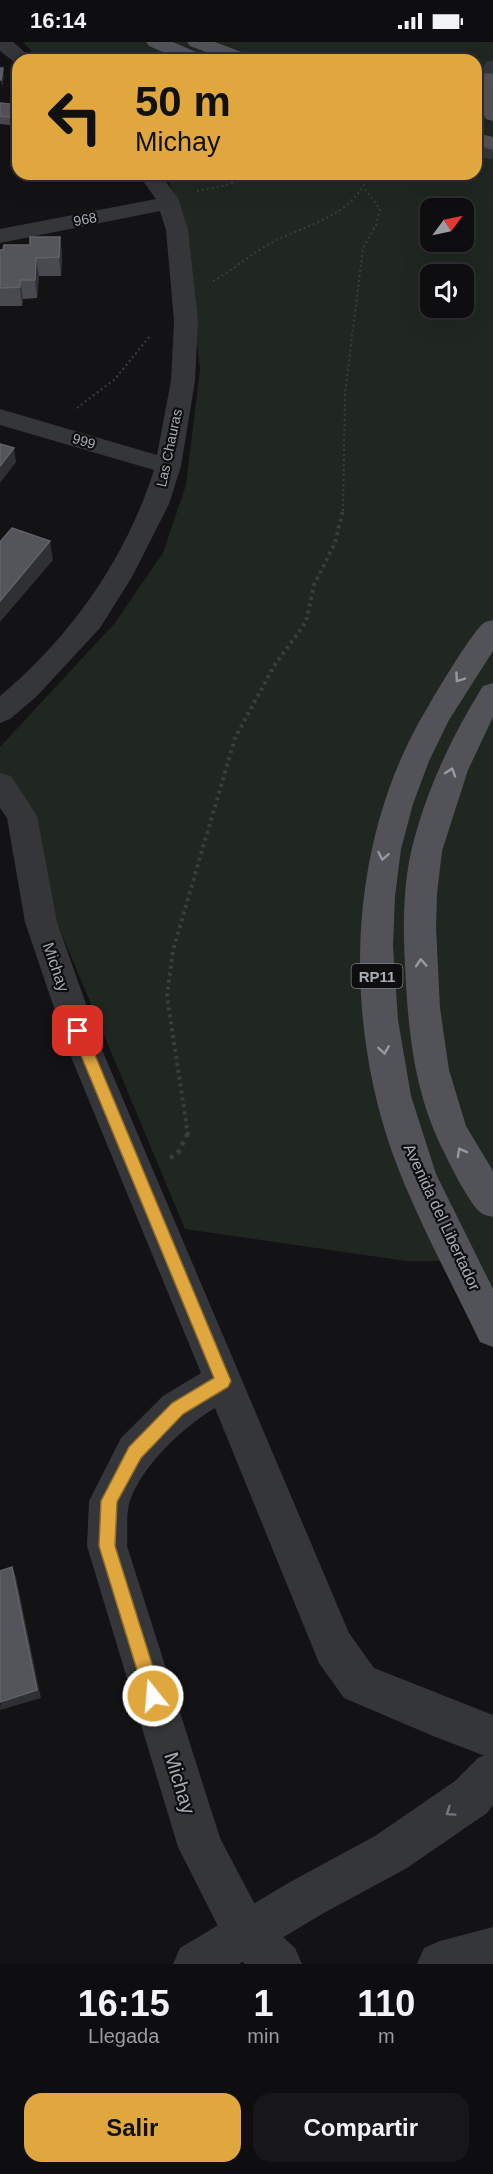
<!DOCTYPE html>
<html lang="es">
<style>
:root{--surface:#0e0e10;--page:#171719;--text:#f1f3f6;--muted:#9b9c9f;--line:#2e2e30;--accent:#e1a73f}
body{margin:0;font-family:Arial,sans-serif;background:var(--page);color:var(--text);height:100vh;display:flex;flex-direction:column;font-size:22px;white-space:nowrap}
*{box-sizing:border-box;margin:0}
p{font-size:20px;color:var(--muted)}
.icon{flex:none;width:33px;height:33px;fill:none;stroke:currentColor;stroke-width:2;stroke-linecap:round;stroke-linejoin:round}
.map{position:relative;height:1922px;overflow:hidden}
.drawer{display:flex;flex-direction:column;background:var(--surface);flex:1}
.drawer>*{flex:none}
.hud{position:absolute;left:12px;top:12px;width:470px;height:126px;border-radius:18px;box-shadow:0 6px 24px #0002,0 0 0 2px var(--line);background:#e1a73f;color:#111;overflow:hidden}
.needle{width:39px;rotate:57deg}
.buttons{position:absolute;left:420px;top:156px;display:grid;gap:12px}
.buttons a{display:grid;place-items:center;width:54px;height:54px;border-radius:12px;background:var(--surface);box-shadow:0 6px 24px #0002,0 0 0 2px var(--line);font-size:30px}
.pin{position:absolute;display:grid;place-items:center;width:51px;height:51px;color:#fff;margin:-26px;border-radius:12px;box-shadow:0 3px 9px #0006}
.me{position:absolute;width:66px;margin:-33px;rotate:343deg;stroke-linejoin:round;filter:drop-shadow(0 0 4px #0008)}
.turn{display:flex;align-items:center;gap:21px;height:126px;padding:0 24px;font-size:27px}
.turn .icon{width:78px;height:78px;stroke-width:2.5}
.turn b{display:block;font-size:42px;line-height:51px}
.eta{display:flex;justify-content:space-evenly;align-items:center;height:102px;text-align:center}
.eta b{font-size:36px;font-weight:600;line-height:42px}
.cta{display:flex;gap:12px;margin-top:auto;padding:12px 24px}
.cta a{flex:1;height:69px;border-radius:18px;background:var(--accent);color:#111;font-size:24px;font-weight:600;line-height:69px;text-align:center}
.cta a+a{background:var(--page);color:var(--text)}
.status{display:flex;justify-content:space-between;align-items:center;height:42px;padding:0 30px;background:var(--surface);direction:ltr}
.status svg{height:16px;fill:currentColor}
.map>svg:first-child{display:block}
.green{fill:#202721;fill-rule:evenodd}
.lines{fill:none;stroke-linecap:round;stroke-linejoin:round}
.path-far2{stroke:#3b3d40;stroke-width:2;stroke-dasharray:2 3;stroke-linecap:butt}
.path-far1{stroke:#3b3d40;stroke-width:4;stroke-dasharray:3 4;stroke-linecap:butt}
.path{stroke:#3b3d40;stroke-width:4.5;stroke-dasharray:4 5;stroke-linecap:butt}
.minor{fill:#353639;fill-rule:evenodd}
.tertiary{fill:#353639;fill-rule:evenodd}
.primary{fill:#515358;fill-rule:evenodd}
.wall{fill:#494a50}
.shaded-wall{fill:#2f3034}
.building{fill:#53555a;stroke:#606268;stroke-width:1.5}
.oneway{stroke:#9599a2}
.oneway2{stroke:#73767d}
.route{fill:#e1a73f;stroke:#926d29;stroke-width:1.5}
.labels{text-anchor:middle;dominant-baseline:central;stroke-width:4.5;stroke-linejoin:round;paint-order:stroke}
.far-street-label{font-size:14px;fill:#a6abb4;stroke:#0e0e10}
.shield{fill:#0e0e10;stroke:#787c83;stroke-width:1.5}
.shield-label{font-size:15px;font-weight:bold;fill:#a6abb4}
.street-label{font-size:16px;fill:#a6abb4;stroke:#0e0e10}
.near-street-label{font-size:20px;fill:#a6abb4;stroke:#0e0e10}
</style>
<div class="status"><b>16:14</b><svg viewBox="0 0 49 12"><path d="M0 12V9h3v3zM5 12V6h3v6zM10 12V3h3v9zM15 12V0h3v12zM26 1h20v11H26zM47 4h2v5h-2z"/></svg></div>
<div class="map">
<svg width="493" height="1922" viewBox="0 0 493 1922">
<rect width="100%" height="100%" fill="#131315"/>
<path class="green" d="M23,0H493V1256L476,1219H406L185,1187L15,780L0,739V705L114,582L163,511L186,443L200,327L184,198L168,136L164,132H476V18H39ZM430,166H464V200H430ZM430,232H464V266H430Z"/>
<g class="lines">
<path class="path-far2" d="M197,149L224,144L255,132
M213,239C233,228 251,212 271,201C311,180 349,177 370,132
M77,366L115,337L150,294
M343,469L345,351L363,206L376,183L380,167L365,147"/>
<path class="path-far1" d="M188,1093L167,954L173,908L235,696L274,624L306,580L314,543L335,501L343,468"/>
<path class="path" d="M170,1116L178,1111L188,1091"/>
<path class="minor" d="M0,0H13L34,18H18L17,22L0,9Z
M476,103L493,105V117L476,115Z
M138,132H160L178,156L188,188L198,279L195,339L181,424L169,462L132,535L100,586L36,655L10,677L0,681V654C71,595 126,516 154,428L0,383V367L157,413L171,339L174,279L166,188L160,169L0,201V187L156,157Z
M0,731L11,734L37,774L57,880L103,1010L349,1591L374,1626L493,1673V1717L433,1694L344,1656L319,1621L215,1366C183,1385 140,1425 129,1462C126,1474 128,1491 127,1504L220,1796L262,1876L295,1906L302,1922H245L230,1908L178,1805L87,1504L89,1459L121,1396L163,1354L201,1331L69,1010L25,880L7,776L0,766Z"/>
<path class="tertiary" d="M493,18V42L480,41L477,37L486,20Z
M493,1709V1763L487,1771L407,1826L322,1872L239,1922H173L180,1906L290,1840L375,1794L455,1739L478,1716Z
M493,1885V1922H417L424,1906L440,1899Z"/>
<path class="primary" d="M146,0H173L205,14L208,18H181L149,4Z
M187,0H215L252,14L255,18H227L190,4Z
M487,31L493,32V79L486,77C478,66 471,45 480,33Z
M476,91L493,95V108L476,103Z
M493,578V609L449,678L429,719L413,762L401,807L395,854L393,904L398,978L411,1054L436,1132L493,1247V1305L480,1300C450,1237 416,1176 392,1110C342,966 348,795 429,663C437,649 474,587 484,581C487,579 490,579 493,578Z
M493,641V675L468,728L442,809L437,852L436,885L440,966L449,1028L466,1084L493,1129V1175C489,1174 483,1173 480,1170C470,1162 451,1125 445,1112C414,1052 408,989 405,923C403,886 403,846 411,810C425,751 451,695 483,644Z"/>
</g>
<path class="wall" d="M0,61L18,63V84L0,82Z
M60,195L62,213L61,234H39L37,256L23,257L22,264H0V208L30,203Z"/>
<path class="shaded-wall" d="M3,26L4,34L2,46L1,38Z
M60,195L62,213L61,234L59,215Z
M36,216L39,234L37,256L35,238Z
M20,238L23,257L22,264L20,245Z
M14,406L16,420L0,441V424Z
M50,499L53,518L0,580V559Z
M12,1525L16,1535L41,1656L0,1668Z"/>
<path class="building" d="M0,26H3L1,38H0Z
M0,61L18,63V76L0,74Z
M30,195H60L59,215L36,216L35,238H20V245L0,246V208H3L4,203H30Z
M0,402L14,406L0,424Z
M12,486L50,499L0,559V500Z
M12,1525L37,1648L0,1660V1529Z"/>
<defs><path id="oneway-chevron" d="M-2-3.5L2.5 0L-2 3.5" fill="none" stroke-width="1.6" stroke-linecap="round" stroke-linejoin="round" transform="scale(1.5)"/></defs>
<g class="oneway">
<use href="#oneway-chevron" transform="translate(459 636) rotate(125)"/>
<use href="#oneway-chevron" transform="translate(451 730) rotate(-72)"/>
<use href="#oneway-chevron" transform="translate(383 814) rotate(101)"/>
<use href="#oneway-chevron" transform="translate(421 921) rotate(-94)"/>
<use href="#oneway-chevron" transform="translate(384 1008) rotate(81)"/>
<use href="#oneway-chevron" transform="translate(461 1110) rotate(-119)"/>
</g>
<use class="oneway2" href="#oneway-chevron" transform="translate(450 1770) rotate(146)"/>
<path class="route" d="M78,983L83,985L85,989L231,1339L228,1345L183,1372L141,1416L117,1460L115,1504L162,1654L160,1661L153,1663L147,1661L145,1654L99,1504L101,1459L129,1405L172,1361L214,1336L71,989L73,985Z"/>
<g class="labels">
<g class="far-street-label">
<text transform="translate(85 177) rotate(-11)">968</text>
<text transform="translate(84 399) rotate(16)">999</text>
<text transform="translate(169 406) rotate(-78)">Las Chauras</text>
</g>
<rect class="shield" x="351.5" y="922" width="51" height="24" rx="4.5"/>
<g class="shield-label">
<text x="377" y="934">RP11</text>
</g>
<g class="street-label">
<text transform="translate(56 925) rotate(71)">Michay</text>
<text transform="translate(442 1175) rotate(65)">Avenida del Libertador</text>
</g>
<g class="near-street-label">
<text transform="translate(180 1741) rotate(73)">Michay</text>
</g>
</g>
</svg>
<div class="buttons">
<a><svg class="needle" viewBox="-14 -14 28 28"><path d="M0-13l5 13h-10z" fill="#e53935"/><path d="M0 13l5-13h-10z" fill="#9b9c9f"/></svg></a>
<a><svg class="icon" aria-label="sound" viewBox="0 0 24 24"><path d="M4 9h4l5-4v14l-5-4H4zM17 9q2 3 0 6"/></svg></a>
</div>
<div class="pin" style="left:78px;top:989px;background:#d93025"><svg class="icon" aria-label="arrive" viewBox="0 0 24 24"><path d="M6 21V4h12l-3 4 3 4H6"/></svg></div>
<svg class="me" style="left:153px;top:1654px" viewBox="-20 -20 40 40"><circle r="17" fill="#e1a73f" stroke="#fff" stroke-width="3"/><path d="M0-11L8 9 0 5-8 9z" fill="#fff"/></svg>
<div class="hud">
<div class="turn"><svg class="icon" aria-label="left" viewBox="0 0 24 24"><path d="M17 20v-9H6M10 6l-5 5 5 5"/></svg><div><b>50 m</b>Michay</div></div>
</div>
</div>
<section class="drawer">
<div class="eta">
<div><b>16:15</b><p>Llegada</p></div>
<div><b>1</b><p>min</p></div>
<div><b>110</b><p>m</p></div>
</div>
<div class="cta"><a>Salir</a><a>Compartir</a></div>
</section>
